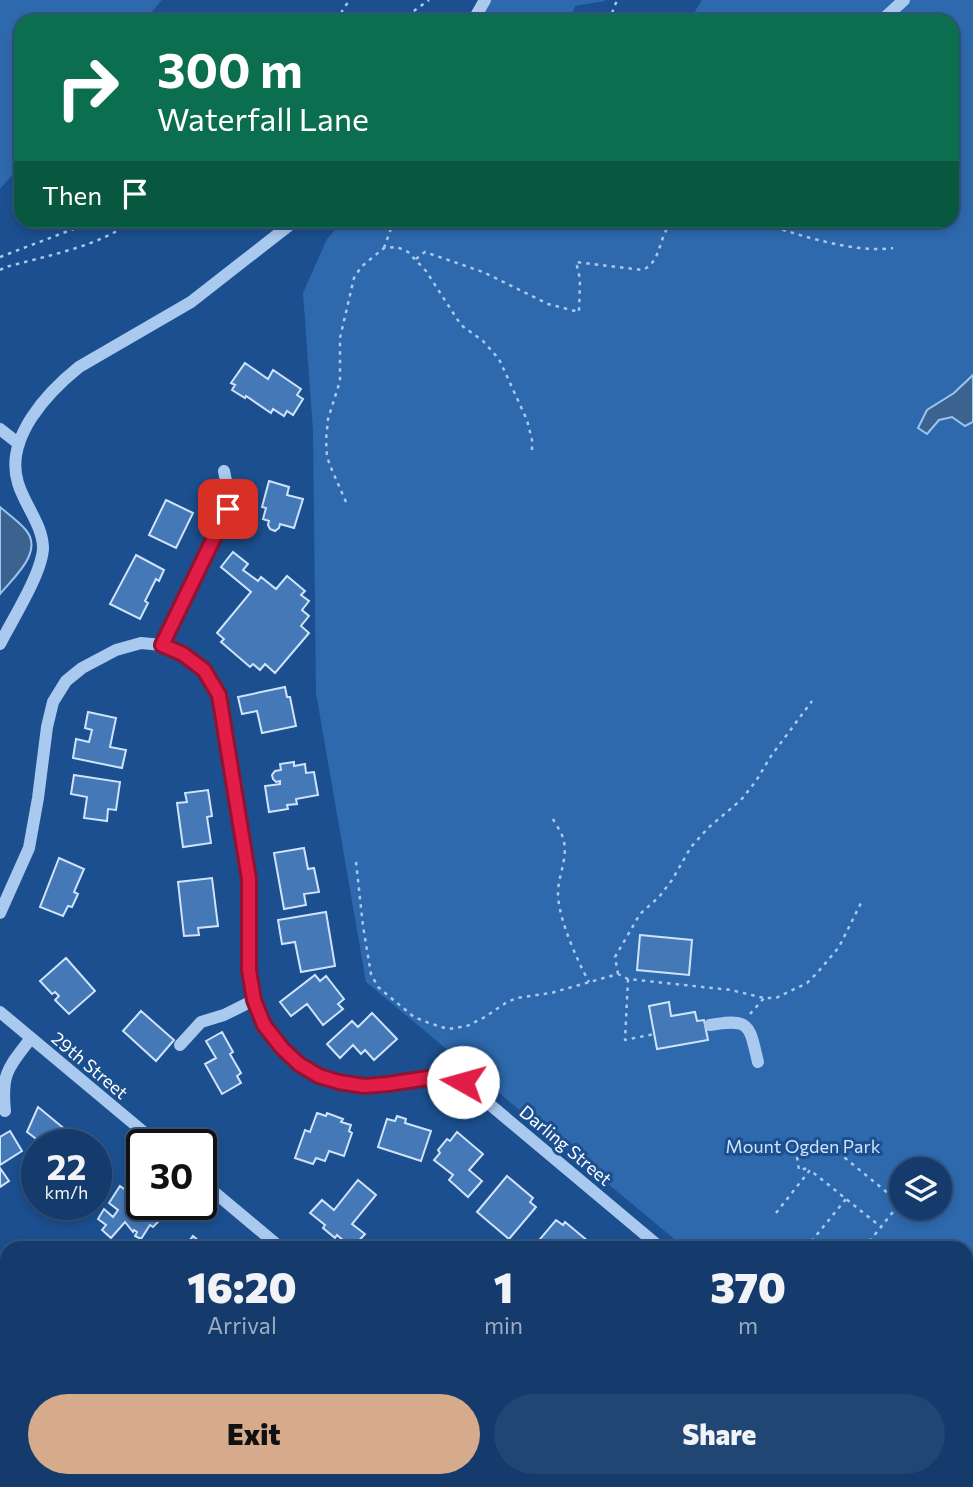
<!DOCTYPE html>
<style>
:root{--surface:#143b6b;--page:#214673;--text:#f1f3f6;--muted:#9dadc1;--line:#33557e;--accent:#d6ab8b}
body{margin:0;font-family:Commissioner,sans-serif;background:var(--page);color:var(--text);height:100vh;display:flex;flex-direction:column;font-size:26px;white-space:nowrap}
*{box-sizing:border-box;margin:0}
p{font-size:23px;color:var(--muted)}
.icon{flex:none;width:38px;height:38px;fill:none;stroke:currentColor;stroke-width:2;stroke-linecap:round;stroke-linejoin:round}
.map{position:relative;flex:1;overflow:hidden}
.panel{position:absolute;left:0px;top:1241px;width:973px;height:247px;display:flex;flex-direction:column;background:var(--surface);border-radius:21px 21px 0 0;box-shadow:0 4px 10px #0003,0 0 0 2px var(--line)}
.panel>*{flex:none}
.banner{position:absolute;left:14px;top:14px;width:945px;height:214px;border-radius:21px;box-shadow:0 4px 10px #0003,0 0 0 2px var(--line);background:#0b6e4f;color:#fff;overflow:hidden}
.tools{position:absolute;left:889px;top:1157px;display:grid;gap:14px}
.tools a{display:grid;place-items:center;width:63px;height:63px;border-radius:50%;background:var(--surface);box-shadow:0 4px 10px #0003,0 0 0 2px var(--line);font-size:35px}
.speed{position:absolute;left:21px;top:1129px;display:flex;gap:14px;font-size:35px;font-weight:700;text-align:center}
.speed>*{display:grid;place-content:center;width:91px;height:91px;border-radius:50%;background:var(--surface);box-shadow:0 4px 10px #0003,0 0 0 2px var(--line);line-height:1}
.speed small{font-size:18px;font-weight:400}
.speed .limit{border:4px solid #111;border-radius:10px;background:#fff;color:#111}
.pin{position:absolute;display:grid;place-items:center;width:60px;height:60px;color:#fff;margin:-30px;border-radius:14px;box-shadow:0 4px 10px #0006}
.me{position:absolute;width:77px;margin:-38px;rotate:277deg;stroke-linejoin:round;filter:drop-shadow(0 0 5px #0008)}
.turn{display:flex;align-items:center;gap:24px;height:147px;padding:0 28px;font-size:32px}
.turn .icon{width:91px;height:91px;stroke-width:2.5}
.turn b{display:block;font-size:49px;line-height:60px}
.then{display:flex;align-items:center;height:66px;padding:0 28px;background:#0003;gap:14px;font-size:26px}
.eta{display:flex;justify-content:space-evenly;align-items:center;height:119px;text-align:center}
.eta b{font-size:42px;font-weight:800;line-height:49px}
.primary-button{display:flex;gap:14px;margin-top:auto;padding:14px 28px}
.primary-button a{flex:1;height:80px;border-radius:42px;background:var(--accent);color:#111;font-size:28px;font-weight:800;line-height:80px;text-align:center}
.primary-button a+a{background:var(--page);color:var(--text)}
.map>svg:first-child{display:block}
.green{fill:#2e69ad;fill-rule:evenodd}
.water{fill:#3c6290;stroke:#9cc4f0;stroke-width:2}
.building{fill:#4478b7;stroke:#cfe3fa;stroke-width:2}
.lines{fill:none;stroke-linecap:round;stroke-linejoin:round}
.path{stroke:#a9c9ee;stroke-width:2.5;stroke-dasharray:3.5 5;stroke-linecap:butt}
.minor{stroke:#a9c9ee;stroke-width:12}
.route-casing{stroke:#92132f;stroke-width:18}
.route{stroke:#e11d48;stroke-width:12}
.labels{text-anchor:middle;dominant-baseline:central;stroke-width:6;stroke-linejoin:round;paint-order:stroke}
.street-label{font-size:18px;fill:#fff;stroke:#1b4f8f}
.park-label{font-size:18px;fill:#cfe3fa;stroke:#1b4f8f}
</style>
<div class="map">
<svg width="973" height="1487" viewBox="0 0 973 1487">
<rect width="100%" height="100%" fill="#1b4f8f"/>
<path class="green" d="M0,0H162L144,21H21V165L0,189Z
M478,0H605V1L575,6L570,21H466Z
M702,0H973V1358L966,1367V1248H685L366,982L316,693L313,431L303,293L327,239L343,221L952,220V21H689ZM901,1169H940V1208H901Z"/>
<path class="water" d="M973,375V422L965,426L952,417L939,420L927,434L918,428L927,410L954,393Z
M0,507C8,514 18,521 25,529C45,551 14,577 0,594Z"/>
<path class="building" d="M245,363L268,379L273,370L301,389L297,395L303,399L293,415L287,411L284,416L273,409L271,413L246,396L245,398L232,390L235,385L231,383Z
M269,481L289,487L287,495L303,499L294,528L280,524L279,528L275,531L270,529L268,525L269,521L263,519L266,508L262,507Z
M166,500L193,513L176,548L149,535Z
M233,552L248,564L243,570L258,581L261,577L276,589L287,576L305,591L301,595L309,601L302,610L309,616L301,626L309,633L275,673L265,664L260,670L253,664L250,667L221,642L224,639L217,633L251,592L221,567Z
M136,555L164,570L159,581L156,579L145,601L148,603L140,619L110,604Z
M285,687L287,697H290L296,726L262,733L257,711L242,714L238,697Z
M88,712L116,718L110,747L126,750L122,768L73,758L76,739L89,742L92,730L85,728Z
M294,762V766L305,764L306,773L314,772L318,795L296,799L297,804L287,805L288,809L269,812L265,786L280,784V781L276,782L273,779L272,775L275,771L281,770L280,764Z
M74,775L120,782L116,810L108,809L107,821L84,818L87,797L71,794Z
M208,790L212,816L207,817L211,843L183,847L177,803L187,802L185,793Z
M304,848L308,869L314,868L319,892L304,894L306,905L284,909L274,853Z
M59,858L84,869L74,892L78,894L72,907L68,906L63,916L40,907Z
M212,878L218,926L198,928L199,935L184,936L178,882Z
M326,912L335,966L301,972L295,942L282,944L278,920Z
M640,935L692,940L689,975L637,970Z
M66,958L95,991L69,1014L55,1000L59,996L55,992L52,994L40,981Z
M315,975L320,981L326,976L344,999L338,1004L343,1009L323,1025L307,1004L291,1016L280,1002Z
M669,1002L671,1016L695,1012L697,1021L704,1020L708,1040L657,1049L649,1006Z
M141,1011L174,1040L156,1061L123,1031Z
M372,1013L397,1039L374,1060L365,1050L361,1054L353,1045L340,1058L327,1044L352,1021L358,1027Z
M222,1032L233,1052L230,1054L241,1073L237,1076L241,1083L222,1094L205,1064L216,1058L206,1041Z
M38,1107L72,1135L64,1144H43L27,1132Z
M317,1113L326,1116L327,1113L343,1119L341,1122L351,1125L349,1131L352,1133L344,1156L329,1151L325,1161L316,1158L313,1164L295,1158L305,1130L310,1132Z
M397,1116L406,1119L405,1123L431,1131L421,1161L378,1147L387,1119L395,1121Z
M10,1131L22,1151L0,1165V1137Z
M457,1132L483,1154L469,1170L482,1181L468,1197L449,1180L453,1175L434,1160L440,1153L438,1150L447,1139L450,1141Z
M0,1168L9,1181L0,1187Z
M507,1176L533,1198L530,1202L536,1207L509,1239L477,1212Z
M358,1180L376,1195L352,1224L365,1234L352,1248L337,1235L335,1238L323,1228L325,1225L310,1213L322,1200L334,1210Z
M120,1186L142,1202V1204H144L153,1211L160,1220L153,1227L150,1225L141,1239L135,1236L137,1232L134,1230L133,1232L125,1222L111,1238L102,1230L106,1225L98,1219L104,1209L113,1217L118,1210L109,1203Z
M556,1220L563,1225L565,1222L588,1241L582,1248H539L535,1245Z
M193,1236L207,1248H184Z
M88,1480H119L114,1487H86L90,1482Z
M275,1480L271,1487H241L234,1481Z
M293,1480H300L308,1487H287Z
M351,1480H367L374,1486L349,1487L347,1485Z
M645,1480H664L672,1487H640Z
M795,1480H805L813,1487H790Z"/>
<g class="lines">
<path class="path" d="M338,21L343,9L350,0
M400,21L429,0
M609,21L617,0
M750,220C792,232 850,254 893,248
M384,248L394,220
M0,257L76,228L103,220
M416,259L425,252L483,272L548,304L579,312L580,279L576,262L643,270C664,259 657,235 674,220
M0,270L6,267C45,256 102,246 133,220
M346,502L332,470L327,457L326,440L328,419L340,381V338L354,278L361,267L384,248L397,247L408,252L426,271L461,325L483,341L499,359L527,420L532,440V453
M553,819C556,825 561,831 563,838C569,857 558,875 558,893C558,918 577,960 589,982
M356,862L363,926L371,974L378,987L414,1017L429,1023L448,1029L467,1026L485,1017L507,1002L517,998L551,993L618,974L628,979L731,990L764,998H776L807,983L818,972L839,947L861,903
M618,974L615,957L640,914L659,897L672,880L691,847L708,828L741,800L756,781L771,756L812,701
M628,979L625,1040L654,1034
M750,1014L764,998
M844,1149L845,1158L900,1203
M797,1157L799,1170L808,1168L810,1170
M776,1213L810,1170L881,1227
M806,1248L846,1199
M864,1248L901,1202"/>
<path class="minor" d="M473,21L485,0
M881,21L904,0
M0,429L19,444
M0,644C12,620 43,572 43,547C42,524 24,504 18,483C4,438 48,392 79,367L191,302L296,220
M162,645L228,509L229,496L224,471
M0,913L29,848L38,798L47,727L53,702L66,681L82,668L116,650L141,643L162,645L183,655L204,670L219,695L249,879V970L254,1000L264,1025L282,1048L299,1064L319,1076L339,1082L364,1086L388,1084L448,1075L463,1082L661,1248
M0,1012L158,1144
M710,1025C751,1018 749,1025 758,1062
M180,1045L201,1022L224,1015L254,1000
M5,1111C1,1072 9,1067 31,1038
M201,1181L281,1248
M966,1393L973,1384
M557,1480L565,1487
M940,1480L947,1487
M170,1487L176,1480
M467,1487L473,1480
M888,1487L893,1480"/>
</g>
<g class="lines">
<g class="route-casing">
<path id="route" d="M228,509L162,645L183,654L204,670L219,695L249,879V970L254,1000L264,1025L282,1048L299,1064L319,1076L339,1082L364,1086L388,1084L448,1075L463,1082"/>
</g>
<use href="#route" class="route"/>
</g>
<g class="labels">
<g class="street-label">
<text transform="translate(90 1065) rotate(40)">29th Street</text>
<text transform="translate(566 1145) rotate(40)">Darling Street</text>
</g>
<g class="park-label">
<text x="803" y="1146">Mount Ogden Park</text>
</g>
</g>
</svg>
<div class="tools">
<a><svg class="icon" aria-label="layers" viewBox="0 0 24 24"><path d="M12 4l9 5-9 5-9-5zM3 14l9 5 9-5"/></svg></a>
</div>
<div class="speed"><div>22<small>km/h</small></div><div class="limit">30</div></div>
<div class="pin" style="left:228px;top:509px;background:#d93025"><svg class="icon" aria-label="arrive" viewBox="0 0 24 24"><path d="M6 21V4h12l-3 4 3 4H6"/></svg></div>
<svg class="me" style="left:463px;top:1082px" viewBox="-20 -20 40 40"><circle r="19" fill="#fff"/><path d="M0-13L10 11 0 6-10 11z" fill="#e11d48"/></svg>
<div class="banner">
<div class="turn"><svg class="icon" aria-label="right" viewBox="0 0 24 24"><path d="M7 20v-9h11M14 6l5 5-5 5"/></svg><div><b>300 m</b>Waterfall Lane</div></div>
<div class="then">Then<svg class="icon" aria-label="arrive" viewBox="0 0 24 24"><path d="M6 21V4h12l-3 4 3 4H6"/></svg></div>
</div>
<section class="panel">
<div class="eta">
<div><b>16:20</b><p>Arrival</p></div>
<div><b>1</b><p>min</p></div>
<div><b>370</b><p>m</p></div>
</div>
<div class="primary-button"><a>Exit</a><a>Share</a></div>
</section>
</div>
